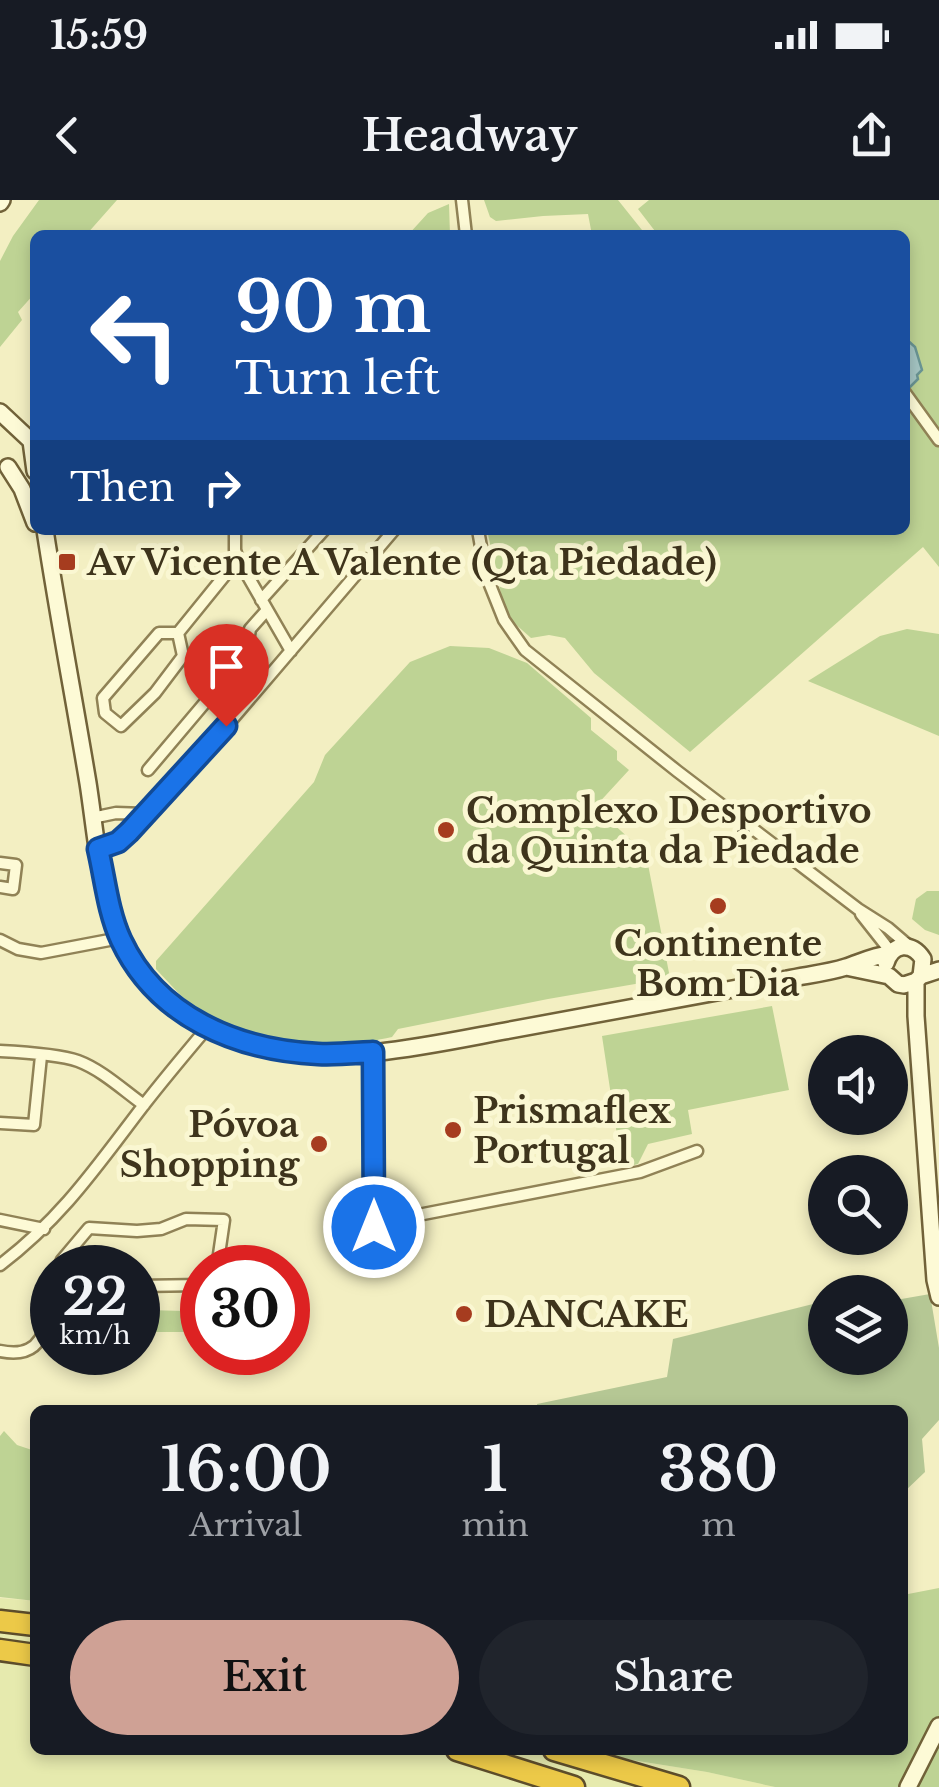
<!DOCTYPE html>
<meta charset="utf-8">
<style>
:root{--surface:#171b24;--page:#20242c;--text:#f1f3f6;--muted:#9ea1a6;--accent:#cfa195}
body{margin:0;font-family:"Libre Baskerville",serif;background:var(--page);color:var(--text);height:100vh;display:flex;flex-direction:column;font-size:38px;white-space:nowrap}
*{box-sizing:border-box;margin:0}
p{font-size:32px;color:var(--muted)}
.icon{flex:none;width:55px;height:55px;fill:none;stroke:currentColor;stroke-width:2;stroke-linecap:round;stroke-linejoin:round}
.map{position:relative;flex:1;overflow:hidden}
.details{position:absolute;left:30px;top:1205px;width:878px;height:350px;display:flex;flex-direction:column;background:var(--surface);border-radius:15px;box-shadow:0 5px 15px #0003}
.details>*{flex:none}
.guide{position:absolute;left:30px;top:30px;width:880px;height:305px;border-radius:15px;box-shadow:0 5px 15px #0003;background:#1a4fa0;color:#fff;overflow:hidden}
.tools{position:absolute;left:808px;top:835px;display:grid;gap:20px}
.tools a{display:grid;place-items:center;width:100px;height:100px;border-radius:50%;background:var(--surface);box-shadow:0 5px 15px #0003;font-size:50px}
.speed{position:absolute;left:30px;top:1045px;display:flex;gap:20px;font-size:50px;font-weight:700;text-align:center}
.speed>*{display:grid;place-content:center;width:130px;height:130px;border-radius:50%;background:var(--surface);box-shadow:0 5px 15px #0003;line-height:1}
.speed small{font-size:25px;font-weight:400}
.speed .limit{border:15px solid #d22;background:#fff;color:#111}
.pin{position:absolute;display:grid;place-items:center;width:85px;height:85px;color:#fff;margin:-102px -42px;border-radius:50% 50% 50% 0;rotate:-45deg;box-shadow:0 0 10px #0007}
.pin .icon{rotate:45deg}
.me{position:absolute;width:110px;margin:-55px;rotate:0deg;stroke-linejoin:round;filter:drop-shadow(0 0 8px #0008)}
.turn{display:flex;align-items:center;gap:35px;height:210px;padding:0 40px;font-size:45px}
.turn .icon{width:130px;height:130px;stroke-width:2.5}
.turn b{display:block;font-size:70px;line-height:85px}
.then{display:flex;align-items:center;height:95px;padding:0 40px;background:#0003;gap:20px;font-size:38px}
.eta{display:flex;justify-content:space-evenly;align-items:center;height:170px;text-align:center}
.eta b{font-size:60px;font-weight:600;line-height:70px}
.action{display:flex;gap:20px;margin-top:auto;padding:20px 40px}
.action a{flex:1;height:115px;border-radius:60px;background:var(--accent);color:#111;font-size:40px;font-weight:600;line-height:115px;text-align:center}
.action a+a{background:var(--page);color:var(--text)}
.status{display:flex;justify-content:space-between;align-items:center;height:70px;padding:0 50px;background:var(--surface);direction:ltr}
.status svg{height:28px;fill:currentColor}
header{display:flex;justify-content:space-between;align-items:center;height:130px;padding:0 40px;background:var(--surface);font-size:45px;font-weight:600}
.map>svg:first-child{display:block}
.farmland{fill:#e6eaae}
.green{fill:#bed394}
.cemetery{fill:#b5c794}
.water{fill:#a5c5c3;stroke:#6a9594;stroke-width:2.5}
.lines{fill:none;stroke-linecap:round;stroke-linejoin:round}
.street-casing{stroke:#908256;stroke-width:15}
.secondary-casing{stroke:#716239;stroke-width:20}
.highway-casing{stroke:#5d4d2b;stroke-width:25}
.street{stroke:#fdfad6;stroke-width:10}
.secondary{stroke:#fdfad6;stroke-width:15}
.highway{stroke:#ecc948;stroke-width:20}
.route-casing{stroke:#114b97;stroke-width:25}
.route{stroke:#1a73e8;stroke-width:18}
.poi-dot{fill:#a63c1f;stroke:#faf7d2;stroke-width:4}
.labels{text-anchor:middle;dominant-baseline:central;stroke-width:10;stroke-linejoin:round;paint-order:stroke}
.poi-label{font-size:35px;font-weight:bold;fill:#3e341c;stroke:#faf7d2;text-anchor:start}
</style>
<div class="status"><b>15:59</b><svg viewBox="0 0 49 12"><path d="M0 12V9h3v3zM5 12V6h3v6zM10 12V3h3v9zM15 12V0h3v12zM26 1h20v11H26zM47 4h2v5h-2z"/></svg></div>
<header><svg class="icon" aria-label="back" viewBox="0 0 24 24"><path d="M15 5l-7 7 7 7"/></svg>Headway<svg class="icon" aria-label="share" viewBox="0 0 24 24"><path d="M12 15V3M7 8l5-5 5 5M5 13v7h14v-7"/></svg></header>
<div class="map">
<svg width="939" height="1587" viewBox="0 0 939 1587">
<rect width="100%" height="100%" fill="#f3efc2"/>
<path class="farmland" d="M0,1398L35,1401V1550H600L619,1558L707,1572L775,1587H0Z"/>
<path class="green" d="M39,0H117L86,35H35V93L18,112L22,120L0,147V61L13,36Z
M484,0H618L646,35H592L588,14L543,16L496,21L490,17Z
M649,0H939V367L923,347L690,552L594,473L565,438L549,435L531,438L513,422L503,403L487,330H905V35H658L638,9Z
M449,4L450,35H408L428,13Z
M907,429L939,434V536L808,481L880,436Z
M450,446L489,448L527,463L591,518V530L617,551V560L629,570L595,607L646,654L670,778L548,799L398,829L392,837C377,840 361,844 345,844C306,844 240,838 207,817C187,804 172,786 156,769V761L314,582L325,555L410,462Z
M927,691H939V735L925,730L912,719L916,699Z
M772,806L789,890L688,910L692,934L648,944L638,964L622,968L602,836Z
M147,1110L184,1111V1132H147Z
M4,1231L17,1245L35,1251V1401L0,1397V1236Z
M939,1388V1587H775L707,1572L619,1558L600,1550H902L903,1395Z"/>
<path class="cemetery" d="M930,1094L939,1148V1220L922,1239L925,1272L903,1293L902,1210H538L537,1204L667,1177L673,1139L825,1101V1158H890V1101Z"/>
<path class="water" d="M905,138L915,147L922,170L917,175L918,179L908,189L905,185Z"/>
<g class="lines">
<g class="street-casing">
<path id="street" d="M462,0L466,35
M905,193L939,240
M235,330V350L238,359L291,451
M478,330L486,375L504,420L525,450L677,571L858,709L888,728L909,746
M261,400L324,330
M178,433L183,456L155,493L121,526L105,513L103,498L159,433H178L238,359
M148,570L246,454L250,429L267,410
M92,618L116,613L145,614
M98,649L119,641L129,632L205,551L394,330
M0,663L16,665L13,689L0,687
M861,714L891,752
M0,740L18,749L41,753L120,738
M0,851C19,852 61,855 78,861C102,870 123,890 144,905
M373,852L374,1027L413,1016L640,972L697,951
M0,923L34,925L41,856
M0,1020L44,1029
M0,1065C62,1018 97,966 143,906C164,879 185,854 207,828
M59,1068L62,1060L89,1028L137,1031L161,1029L186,1019L224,1020L217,1068
M138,1086L202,1085
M0,1151C23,1156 39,1150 46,1125C50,1111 46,1100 52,1082"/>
</g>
<g class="secondary-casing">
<path id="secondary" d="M0,3L2,0
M0,212L31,241L35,271
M8,267L22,289L35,323
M45,330C58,415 74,499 88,583C96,634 99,690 120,738C147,800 208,837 272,850C348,864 430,845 505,831C599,814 693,797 787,779C806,775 827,773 846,767C861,762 873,756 889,754
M886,763C892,743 912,741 923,759L921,776
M846,767L889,776L898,784L904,785L916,781L921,776L939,770
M916,781V816L935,1080L939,1097
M908,1587L939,1526"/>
</g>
<g class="highway-casing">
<path id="highway" d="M0,1421L35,1425
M0,1450L35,1455
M457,1550L574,1587
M554,1550L679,1587"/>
</g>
<use href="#street" class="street"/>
<use href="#secondary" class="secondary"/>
<use href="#highway" class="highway"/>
</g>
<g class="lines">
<g class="route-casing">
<path id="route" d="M226,526L129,632L118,642L98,649C105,679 108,712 121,740C157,817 237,850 318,854C336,855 355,853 373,852L374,1027"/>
</g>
<use href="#route" class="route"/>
</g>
<g class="poi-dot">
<rect x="57" y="352" width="20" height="20" rx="5"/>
<circle cx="446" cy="630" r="10"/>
<circle cx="718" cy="706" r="10"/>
<circle cx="453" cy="930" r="10"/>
<circle cx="319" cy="944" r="10"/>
<circle cx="464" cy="1114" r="10"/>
</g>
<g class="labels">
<g class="poi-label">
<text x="87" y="362">Av Vicente A Valente (Qta Piedade)</text>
<text x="466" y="610">Complexo Desportivo<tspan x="466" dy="40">da Quinta da Piedade</tspan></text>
<text x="718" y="743" text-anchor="middle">Continente<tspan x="718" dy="40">Bom Dia</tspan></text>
<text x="473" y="910">Prismaflex<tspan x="473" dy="40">Portugal</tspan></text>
<text x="299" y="924" text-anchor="end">Póvoa<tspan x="299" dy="40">Shopping</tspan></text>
<text x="484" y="1114">DANCAKE</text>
</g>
</g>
</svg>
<div class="tools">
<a><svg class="icon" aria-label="sound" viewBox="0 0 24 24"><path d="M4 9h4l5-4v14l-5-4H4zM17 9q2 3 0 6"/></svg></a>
<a><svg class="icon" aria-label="search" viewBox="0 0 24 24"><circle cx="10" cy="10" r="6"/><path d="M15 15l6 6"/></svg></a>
<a><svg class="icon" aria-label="layers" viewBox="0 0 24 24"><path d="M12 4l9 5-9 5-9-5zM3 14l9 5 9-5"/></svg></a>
</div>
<div class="speed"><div>22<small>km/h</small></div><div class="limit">30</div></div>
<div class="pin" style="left:226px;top:526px;background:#d93025"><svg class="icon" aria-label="arrive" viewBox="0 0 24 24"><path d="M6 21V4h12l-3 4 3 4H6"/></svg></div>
<svg class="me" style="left:374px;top:1027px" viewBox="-20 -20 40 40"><circle r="17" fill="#1a73e8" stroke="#fff" stroke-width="3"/><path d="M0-11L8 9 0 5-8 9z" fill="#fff"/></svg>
<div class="guide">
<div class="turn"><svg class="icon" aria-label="left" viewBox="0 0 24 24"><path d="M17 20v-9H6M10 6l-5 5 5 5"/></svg><div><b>90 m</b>Turn left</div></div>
<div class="then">Then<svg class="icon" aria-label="right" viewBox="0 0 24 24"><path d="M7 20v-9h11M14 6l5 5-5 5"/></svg></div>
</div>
<section class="details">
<div class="eta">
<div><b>16:00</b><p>Arrival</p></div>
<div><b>1</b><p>min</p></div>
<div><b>380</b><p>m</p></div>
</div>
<div class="action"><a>Exit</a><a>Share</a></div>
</section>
</div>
